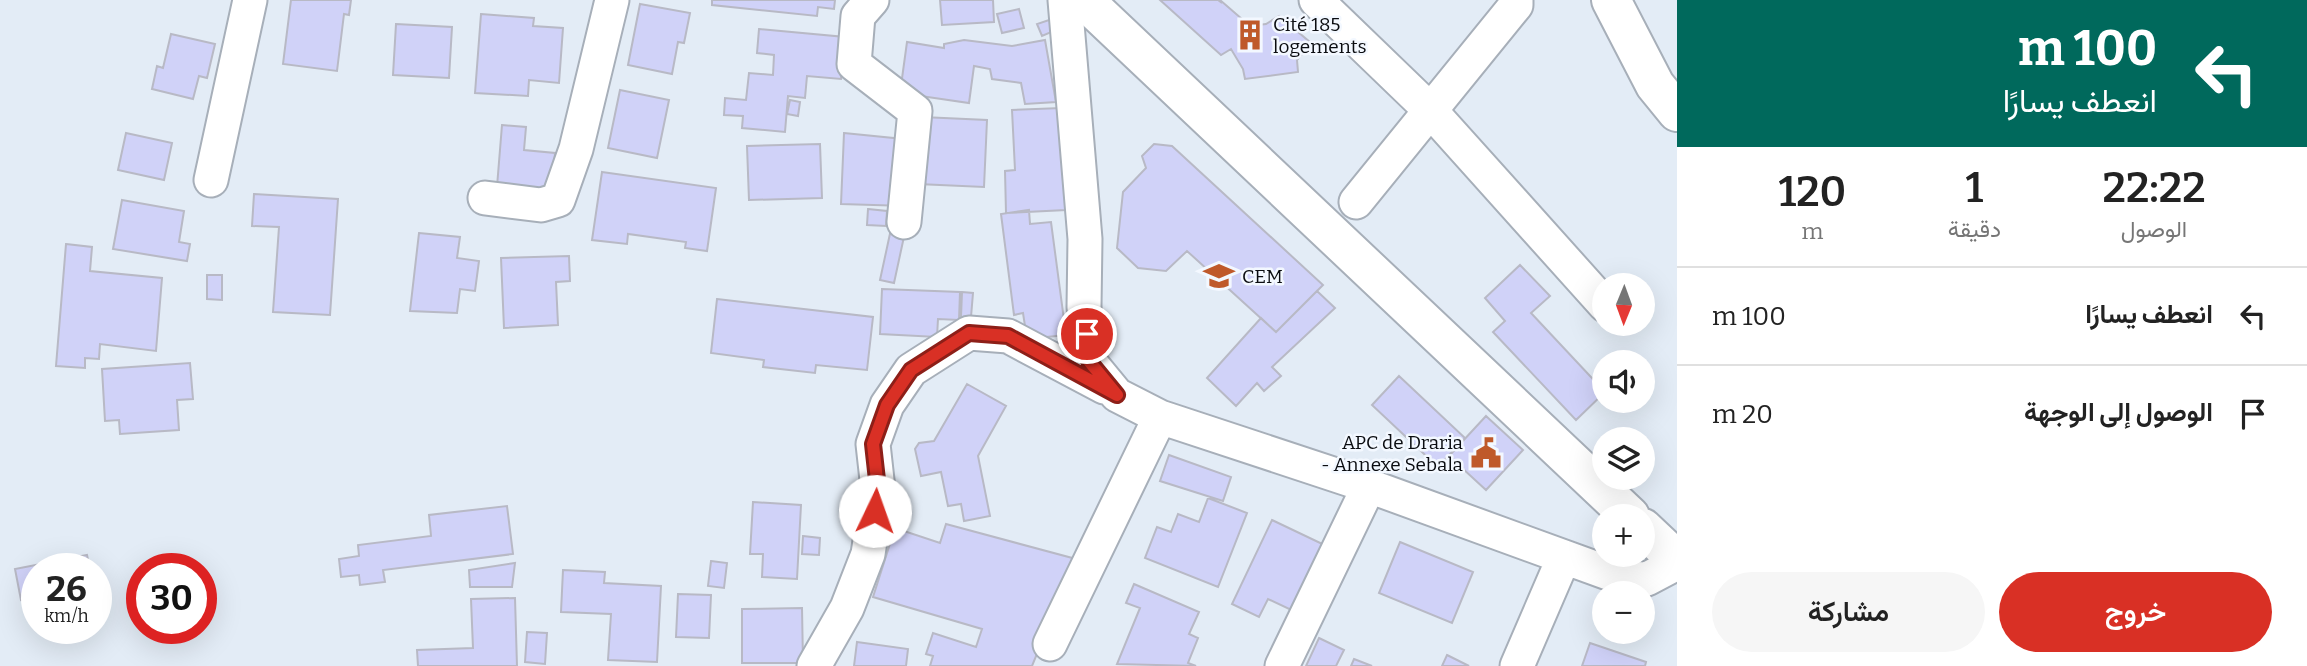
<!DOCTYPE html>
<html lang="ar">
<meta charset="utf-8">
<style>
:root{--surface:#fff;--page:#f6f6f6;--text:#222;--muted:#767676;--line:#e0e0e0;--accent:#d93025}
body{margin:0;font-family:Bitter,Vazirmatn,serif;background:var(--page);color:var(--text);direction:rtl;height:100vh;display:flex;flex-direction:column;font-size:26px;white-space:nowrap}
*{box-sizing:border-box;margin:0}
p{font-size:23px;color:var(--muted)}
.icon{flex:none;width:38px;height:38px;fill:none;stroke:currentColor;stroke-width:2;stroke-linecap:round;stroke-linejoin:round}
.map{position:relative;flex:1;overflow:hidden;direction:ltr}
.panel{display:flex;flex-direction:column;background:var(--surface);width:630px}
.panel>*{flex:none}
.guide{background:#00695c;color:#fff;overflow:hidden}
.needle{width:46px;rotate:181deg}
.tools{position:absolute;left:1592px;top:273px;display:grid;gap:14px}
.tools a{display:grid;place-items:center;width:63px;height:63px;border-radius:50%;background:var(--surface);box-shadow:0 7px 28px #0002;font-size:35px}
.speed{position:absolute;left:21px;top:553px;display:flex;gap:14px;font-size:35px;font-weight:700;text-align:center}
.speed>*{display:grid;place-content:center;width:91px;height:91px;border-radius:50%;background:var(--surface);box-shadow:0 7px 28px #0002;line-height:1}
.speed small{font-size:18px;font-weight:400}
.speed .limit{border:10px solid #d22;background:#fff;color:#111}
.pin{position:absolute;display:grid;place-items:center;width:60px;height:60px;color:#fff;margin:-30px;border:4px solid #fff;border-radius:50%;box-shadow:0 2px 7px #0007}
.me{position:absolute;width:77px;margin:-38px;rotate:3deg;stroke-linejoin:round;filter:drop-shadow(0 0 5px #0008)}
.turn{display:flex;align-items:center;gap:24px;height:147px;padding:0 35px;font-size:32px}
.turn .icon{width:91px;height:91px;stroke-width:2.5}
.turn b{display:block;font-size:49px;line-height:60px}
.eta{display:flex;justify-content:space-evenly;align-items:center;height:119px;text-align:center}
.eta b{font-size:42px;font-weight:600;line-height:49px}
.cta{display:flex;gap:14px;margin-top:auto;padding:14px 35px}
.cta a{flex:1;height:80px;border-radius:42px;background:var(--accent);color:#fff;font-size:28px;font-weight:600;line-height:80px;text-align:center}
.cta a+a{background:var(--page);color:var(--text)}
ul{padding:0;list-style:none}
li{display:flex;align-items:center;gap:21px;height:98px;padding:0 35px;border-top:2px solid var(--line)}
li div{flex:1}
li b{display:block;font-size:26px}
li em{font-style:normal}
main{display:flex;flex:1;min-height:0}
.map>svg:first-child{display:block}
.building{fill:#d0d2f8;stroke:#b8b9c5;stroke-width:2}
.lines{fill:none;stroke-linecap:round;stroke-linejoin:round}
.minor-casing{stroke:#a7afb9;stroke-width:37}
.major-casing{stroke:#a7afb9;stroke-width:42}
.minor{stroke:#fff;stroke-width:33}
.major{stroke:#fff;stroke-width:38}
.route-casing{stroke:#8d1f18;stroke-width:18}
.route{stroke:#d93025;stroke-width:12}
.labels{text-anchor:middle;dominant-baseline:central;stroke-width:5;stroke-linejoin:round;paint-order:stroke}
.poi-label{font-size:19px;fill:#0a0c10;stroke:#f3f8ff;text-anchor:start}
</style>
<main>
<section class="panel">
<div class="guide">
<div class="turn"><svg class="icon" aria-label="left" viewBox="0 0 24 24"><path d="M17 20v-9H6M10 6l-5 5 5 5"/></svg><div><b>100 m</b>انعطف يسارًا</div></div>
</div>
<div class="eta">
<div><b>22:22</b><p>الوصول</p></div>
<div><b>1</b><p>دقيقة</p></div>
<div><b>120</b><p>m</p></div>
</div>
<ul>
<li><svg class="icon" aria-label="left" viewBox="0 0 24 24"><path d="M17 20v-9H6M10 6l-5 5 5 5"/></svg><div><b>انعطف يسارًا</b></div><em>100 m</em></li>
<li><svg class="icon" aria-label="arrive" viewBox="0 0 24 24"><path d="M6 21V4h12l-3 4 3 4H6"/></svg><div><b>الوصول إلى الوجهة</b></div><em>20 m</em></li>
</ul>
<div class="cta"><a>خروج</a><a>مشاركة</a></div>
</section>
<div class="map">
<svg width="1677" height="666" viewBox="0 0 1677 666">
<rect width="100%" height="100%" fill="#e3ecf6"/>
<path class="building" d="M291,0H351L349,15L344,14L337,71L283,64Z
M712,0H835L834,9L818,7L817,16L712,5Z
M940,0H993L994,22L942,25Z
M1160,0H1218L1222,3L1220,0L1250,26L1266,24L1279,16L1311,43L1297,60L1298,72L1245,79L1243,69L1231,49L1221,55Z
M640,4L690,13L684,43L678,42L672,74L628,65Z
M1019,9L1024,28L1002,33L997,14Z
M481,14L534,18L533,26L563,28L559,83L529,80L528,96L475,93Z
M1052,19L1056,30L1042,36L1037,24Z
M396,24L452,27L449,78L393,75Z
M759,29L845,37L841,79L807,76L805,98L788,96L785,132L742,128L743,116L724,115L725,98L746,100L749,73L773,75L774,55L757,53Z
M171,34L215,44L207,78L199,76L193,99L152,89L157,66L163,68Z
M964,40L1012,46L1045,40L1056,102L1025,104L1021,83L992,79L990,69L974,66L969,103L900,93L907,42L944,48V44Z
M620,90L669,100L657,158L608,148Z
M790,100L800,102L798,116L787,114Z
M1061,108L1066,210L1006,213L1005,171L1015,170L1012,110Z
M922,117L987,120L984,187L918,184Z
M502,125L526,127L524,150L555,153L551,203L496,199Z
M126,133L172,143L164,180L118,170Z
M844,133L913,140L906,206L841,204Z
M820,144L822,198L749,200L747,146Z
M1154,144L1172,146L1323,285L1276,332L1187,251L1166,271L1138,268L1117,248L1123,192L1146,168L1142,156Z
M602,172L716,188L707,251L685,248L686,242L628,234L627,244L592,240Z
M254,194L338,199L330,315L273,312L279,227L252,226Z
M122,200L184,211L179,242L190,244L187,261L113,249Z
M868,209L887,211L886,226L867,225Z
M1029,210L1030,224L1051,222L1066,335L1027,339L1023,313L1014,315L1001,214Z
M891,229L905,232L894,283L880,280Z
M419,233L460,237L457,258L479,261L475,291L460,289L457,313L410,311Z
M66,244L92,247L90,271L162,278L156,351L100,344L99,359L85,358V368L56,366Z
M569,256L570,281L556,282L558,325L504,328L501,258Z
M1520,265L1550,296L1531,313L1605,392L1576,420L1493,332L1505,321L1485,298Z
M207,275H222V300L207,299Z
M882,289L960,292L959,320L938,319L937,337L880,334Z
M1317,291L1335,308L1272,367L1281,376L1264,391L1257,383L1236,406L1207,378L1261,318L1276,332Z
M962,292L973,293L971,317H961Z
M717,299L873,317L867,370L816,365L815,373L763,367L764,360L711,353Z
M190,363L193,399L177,400L179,430L120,434L119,420L105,421L102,369Z
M1399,376L1465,438L1438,467L1372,405Z
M967,384L1006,406L978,456L990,516L964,521L961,504L948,506L941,472L921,476L915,449L919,443L934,441Z
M1486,416L1523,450L1486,490L1449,456Z
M1169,455L1231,477L1223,501L1160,481Z
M1208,498L1247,513L1218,587L1145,558L1157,527L1171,532L1178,514L1199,522Z
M753,502L801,505L797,579L762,577L763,554H750Z
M507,506L513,554L383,570L385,582L360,585L359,575L341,577L339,559L359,556L358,545L431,536L429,515Z
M1272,520L1335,550L1304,616L1268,599L1259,617L1232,604Z
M946,524L1076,559L1032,666H930L933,656L926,654L933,633L976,647L982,629L873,597L895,528L940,543Z
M803,536L820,538L819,555L802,554Z
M1400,542L1473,572L1452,623L1379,593Z
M87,555L90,569H37V597L21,600L15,569Z
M711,561L727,563L724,588L708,586Z
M515,563L512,587H470L469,570Z
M563,570L605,572L604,583L661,586L657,662L608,660L611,614L561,612Z
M1134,584L1199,612L1189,634L1198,638L1188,663L1196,666L1117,664L1140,608L1126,603Z
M678,594L711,595L709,638L676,637Z
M515,598L517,666H418L417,650L473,648L471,599Z
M802,608L803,663H742V609Z
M527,632L547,633L545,664L525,662Z
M1319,638L1344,650L1336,666H1306Z
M857,642L908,649L906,666H854Z
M1590,643L1646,662L1645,666H1582Z
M1447,655L1469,666H1442Z
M1354,659L1372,666H1351Z"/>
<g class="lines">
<g class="minor-casing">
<path id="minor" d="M872,0L858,16L854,64L915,111L904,222
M1065,0L1085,239L1084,307L1089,361L1117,395L1160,417L1369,486L1622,578L1647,579L1677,563
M1316,0L1429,109L1605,305
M211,180L250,0
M485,198L541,205L558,200L576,149L612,0
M1356,202L1516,5V0
M1050,644L1160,417
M814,666L847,608L868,554L878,489L873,444L887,405L911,370L969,333L1008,336L1104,387
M1282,666L1369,486
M1517,666L1564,557"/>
</g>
<g class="major-casing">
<path id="major" d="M1084,0L1630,516
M1611,0L1655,85L1677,112
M1643,528L1677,560"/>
</g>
<use href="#minor" class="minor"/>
<use href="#major" class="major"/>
</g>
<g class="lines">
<g class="route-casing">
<path id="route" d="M875,511L878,489L873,444L887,405L911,370L969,333L1008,336L1117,395L1089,361L1087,334"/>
</g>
<use href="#route" class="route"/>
</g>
<defs>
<g id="building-bare" transform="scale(2.415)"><path d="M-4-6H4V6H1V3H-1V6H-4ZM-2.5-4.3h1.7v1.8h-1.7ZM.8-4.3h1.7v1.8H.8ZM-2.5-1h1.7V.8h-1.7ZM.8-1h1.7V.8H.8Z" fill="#bf592a" stroke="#f3f8ff" stroke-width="2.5" paint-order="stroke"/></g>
<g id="school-bare" transform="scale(2.415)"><path d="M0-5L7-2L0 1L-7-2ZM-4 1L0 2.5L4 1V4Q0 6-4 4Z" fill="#bf592a" stroke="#f3f8ff" stroke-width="2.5" paint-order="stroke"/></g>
<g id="civic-bare" transform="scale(2.415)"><path d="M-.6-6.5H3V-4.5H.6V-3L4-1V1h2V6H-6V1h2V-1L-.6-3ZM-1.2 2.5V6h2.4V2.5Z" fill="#bf592a" stroke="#f3f8ff" stroke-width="2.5" paint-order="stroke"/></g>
</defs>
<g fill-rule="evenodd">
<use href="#building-bare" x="1250" y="35"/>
<use href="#school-bare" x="1219" y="276"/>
<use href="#civic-bare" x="1486" y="453"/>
</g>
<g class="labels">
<g class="poi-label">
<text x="1273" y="24">Cité 185<tspan x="1273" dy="22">logements</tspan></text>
<text x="1242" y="276">CEM</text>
<text x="1463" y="442" text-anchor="end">APC de Draria<tspan x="1463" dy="22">- Annexe Sebala</tspan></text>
</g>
</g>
</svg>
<div class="tools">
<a><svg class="needle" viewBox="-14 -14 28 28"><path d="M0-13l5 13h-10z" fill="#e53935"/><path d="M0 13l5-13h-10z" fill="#767676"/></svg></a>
<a><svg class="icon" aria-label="sound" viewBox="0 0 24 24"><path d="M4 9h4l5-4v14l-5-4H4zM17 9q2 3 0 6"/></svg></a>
<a><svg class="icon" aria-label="layers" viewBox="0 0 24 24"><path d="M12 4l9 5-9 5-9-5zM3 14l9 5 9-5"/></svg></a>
<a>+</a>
<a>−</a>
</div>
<div class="speed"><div>26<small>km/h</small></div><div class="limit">30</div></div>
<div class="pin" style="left:1087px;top:334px;background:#d93025"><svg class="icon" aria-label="arrive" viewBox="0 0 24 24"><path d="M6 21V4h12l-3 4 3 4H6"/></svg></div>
<svg class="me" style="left:875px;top:511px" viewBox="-20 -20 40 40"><circle r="19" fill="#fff"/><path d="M0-13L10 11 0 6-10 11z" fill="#d93025"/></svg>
</div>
</main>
